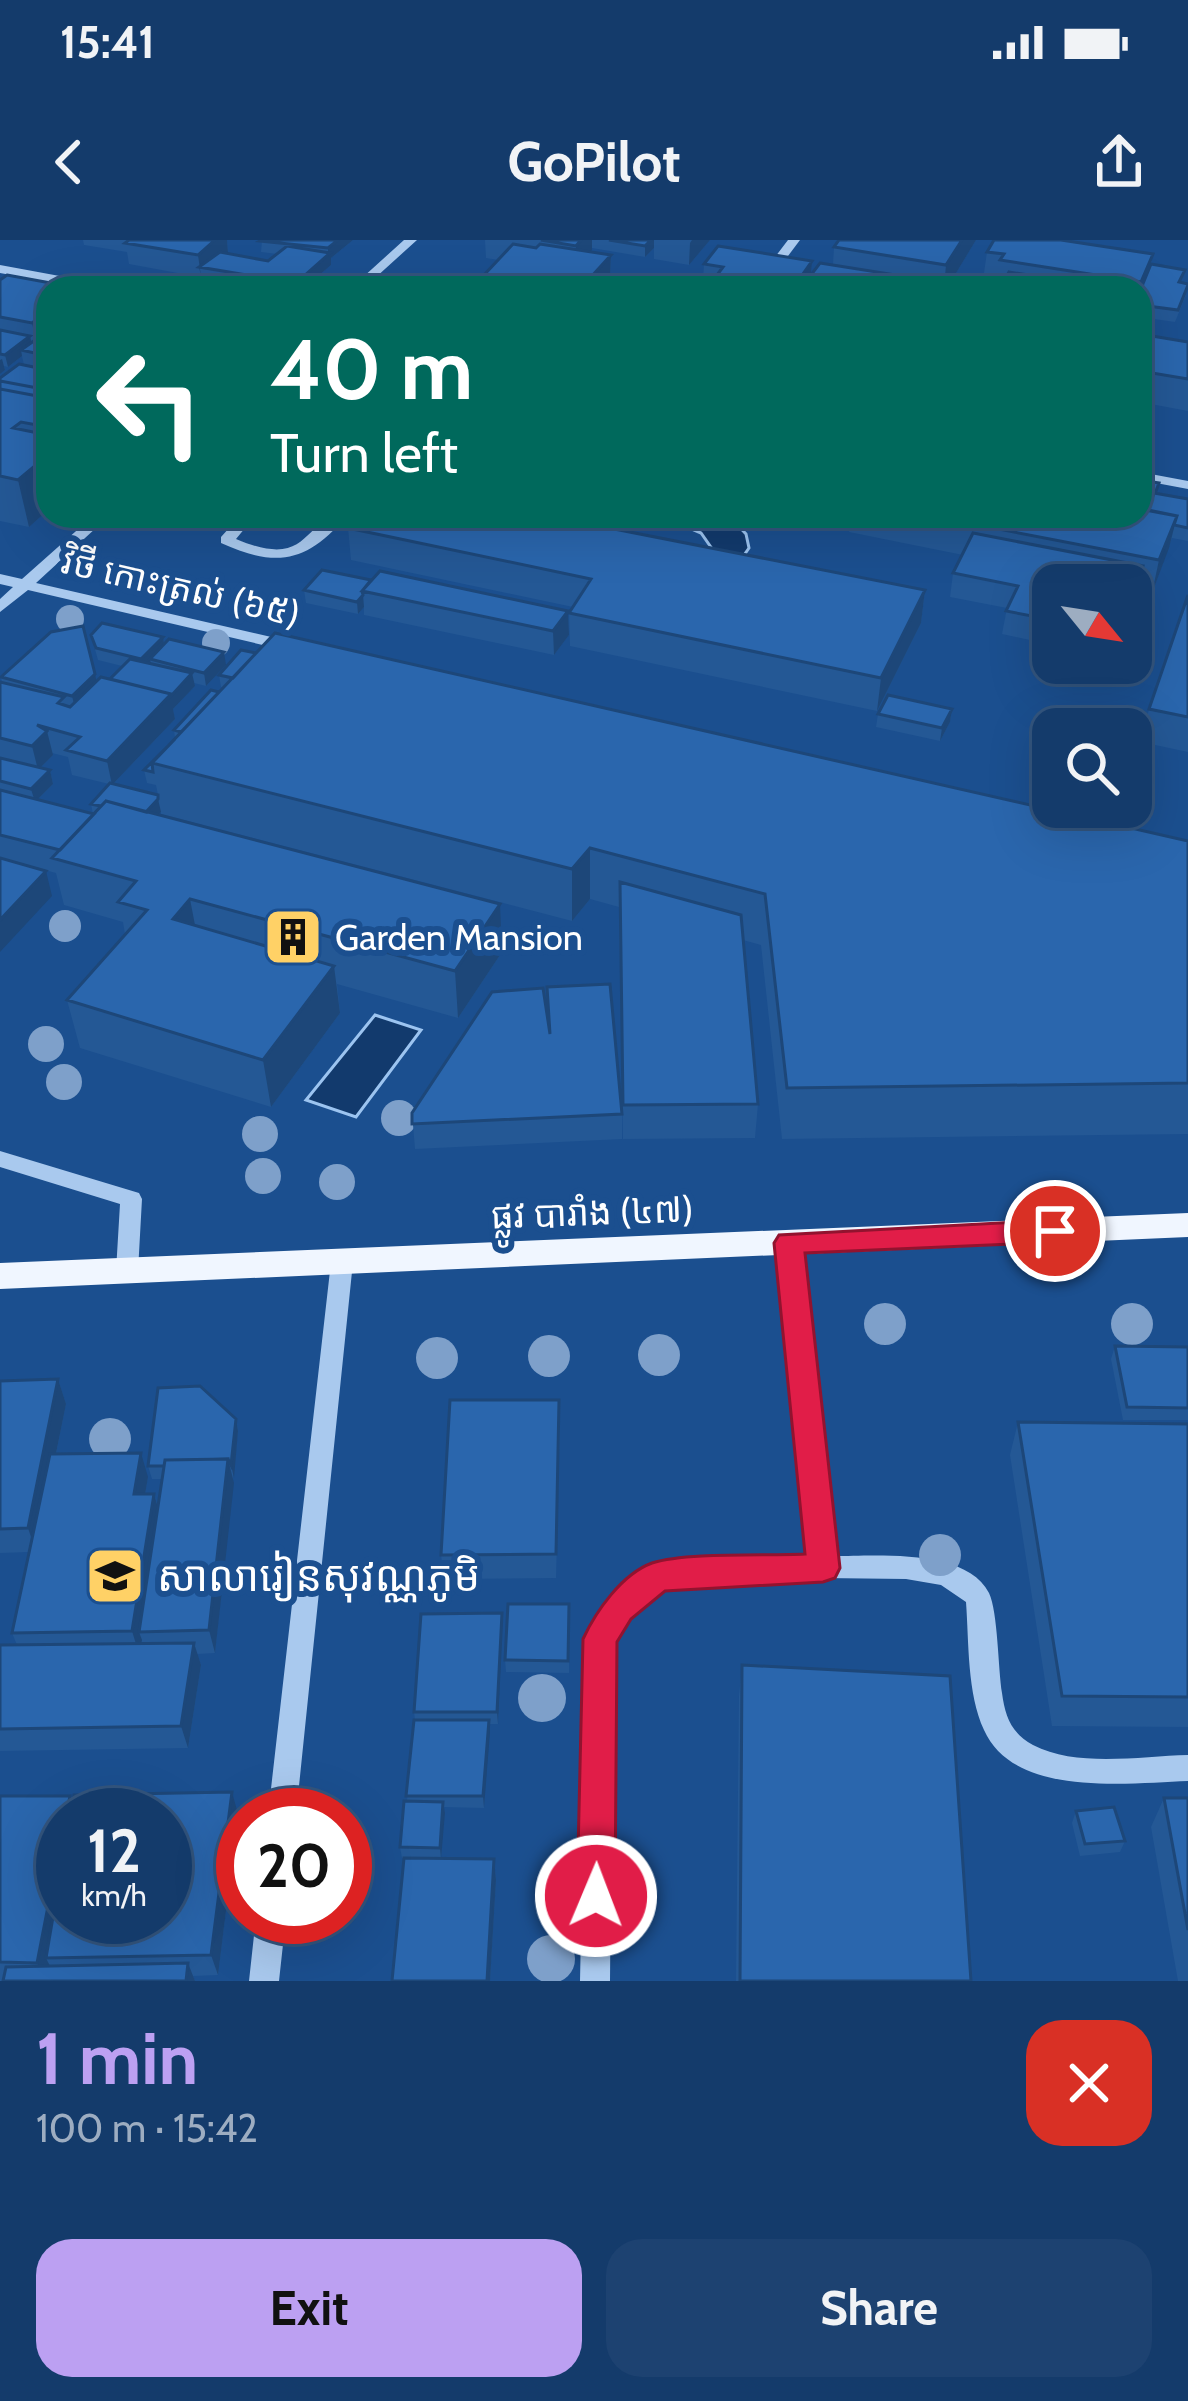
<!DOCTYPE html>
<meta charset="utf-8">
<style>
:root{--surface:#143b6b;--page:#1d4271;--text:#f1f3f6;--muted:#9dadc1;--line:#33557e;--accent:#bca0f2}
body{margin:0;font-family:Cabin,"Noto Sans Khmer",sans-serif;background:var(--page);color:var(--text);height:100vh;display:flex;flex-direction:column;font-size:45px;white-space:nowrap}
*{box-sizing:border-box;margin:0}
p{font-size:39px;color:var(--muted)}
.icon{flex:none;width:66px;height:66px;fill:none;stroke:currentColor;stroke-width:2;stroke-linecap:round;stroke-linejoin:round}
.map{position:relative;height:1741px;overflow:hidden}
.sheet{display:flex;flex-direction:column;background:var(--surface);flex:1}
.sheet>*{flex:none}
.hud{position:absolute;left:36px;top:36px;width:1116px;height:252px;border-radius:36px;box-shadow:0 12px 48px #0002,0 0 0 3px var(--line);background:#00695c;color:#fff;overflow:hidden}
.needle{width:78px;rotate:120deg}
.fabs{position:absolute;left:1032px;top:324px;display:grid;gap:24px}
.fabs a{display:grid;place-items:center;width:120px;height:120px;border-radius:24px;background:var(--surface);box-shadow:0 12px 48px #0002,0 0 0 3px var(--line);font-size:60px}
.speed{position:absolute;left:36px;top:1548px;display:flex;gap:24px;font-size:60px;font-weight:700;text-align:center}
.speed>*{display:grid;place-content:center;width:156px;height:156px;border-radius:50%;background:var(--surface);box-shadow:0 12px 48px #0002,0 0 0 3px var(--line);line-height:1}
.speed small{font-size:30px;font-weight:400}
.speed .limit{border:18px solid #d22;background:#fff;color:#111}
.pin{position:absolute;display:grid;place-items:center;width:102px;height:102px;color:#fff;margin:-51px;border:6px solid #fff;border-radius:50%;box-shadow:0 3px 12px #0007}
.me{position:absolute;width:132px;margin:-66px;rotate:1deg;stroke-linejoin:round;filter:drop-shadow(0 0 9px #0008)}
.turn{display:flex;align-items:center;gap:42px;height:252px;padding:0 36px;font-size:54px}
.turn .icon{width:156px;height:156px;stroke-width:2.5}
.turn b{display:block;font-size:84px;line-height:102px}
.round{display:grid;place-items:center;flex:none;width:126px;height:126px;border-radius:36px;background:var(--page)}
.head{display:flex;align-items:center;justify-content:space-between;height:204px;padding:0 36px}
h1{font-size:72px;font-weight:700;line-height:90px;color:var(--accent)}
.cta{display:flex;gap:24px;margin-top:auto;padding:24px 36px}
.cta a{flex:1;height:138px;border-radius:36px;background:var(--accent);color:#111;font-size:48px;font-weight:700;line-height:138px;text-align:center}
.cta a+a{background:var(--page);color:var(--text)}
.status{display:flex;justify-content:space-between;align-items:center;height:84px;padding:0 60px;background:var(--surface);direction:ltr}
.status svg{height:33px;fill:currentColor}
header{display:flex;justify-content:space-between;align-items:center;height:156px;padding:0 36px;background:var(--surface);font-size:54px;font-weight:700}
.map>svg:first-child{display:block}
.water{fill:#123a6d;stroke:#9cc4f0;stroke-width:3}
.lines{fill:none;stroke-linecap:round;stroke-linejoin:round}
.minor{fill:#a9c9ee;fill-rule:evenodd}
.major{fill:#f0f6ff;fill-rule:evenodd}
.tree{fill:#7ea0ca}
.wall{fill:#245895;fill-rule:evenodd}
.shaded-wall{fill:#1d4779}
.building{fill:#2a66ad;stroke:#1d4779;stroke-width:3}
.route{fill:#e11d48;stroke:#92132f;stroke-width:3}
.labels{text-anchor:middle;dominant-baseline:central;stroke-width:12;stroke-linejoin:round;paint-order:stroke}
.street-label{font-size:36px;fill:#fff;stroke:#1b4f8f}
.poi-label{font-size:36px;fill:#fff;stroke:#1b4f8f;text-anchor:start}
.near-poi-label{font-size:42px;fill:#fff;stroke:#1b4f8f;text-anchor:start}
</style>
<div class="status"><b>15:41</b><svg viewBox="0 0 49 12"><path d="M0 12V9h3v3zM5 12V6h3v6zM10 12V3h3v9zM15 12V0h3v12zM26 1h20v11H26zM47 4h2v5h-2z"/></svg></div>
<header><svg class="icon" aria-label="back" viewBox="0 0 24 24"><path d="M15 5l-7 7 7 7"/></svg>GoPilot<svg class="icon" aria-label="share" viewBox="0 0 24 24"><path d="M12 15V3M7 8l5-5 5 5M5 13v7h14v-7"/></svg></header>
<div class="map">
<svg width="1188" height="1741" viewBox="0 0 1188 1741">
<rect width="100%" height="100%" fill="#1b4f8f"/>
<path class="water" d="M662,276H729L746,294L749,308L744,315L713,310L701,293Z
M375,775L421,790L356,877L306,860Z"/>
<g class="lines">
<path class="minor" d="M404,0H417L364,48H351Z
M788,0H800L779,28H771L769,25Z
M0,25L103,44L109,48H82L0,33Z
M1140,232L1188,241V249L1140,240Z
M93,276H109L36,343L293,402L301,407L293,412L28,350L0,372V359L13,347L0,344V334L22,339Z
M240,276H255L236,299C314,332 299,276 347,276C306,323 277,328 221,303V297Z
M0,911L139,953L142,959L138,1031L135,1037H119L116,1031L120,964L0,927Z
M789,994L797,997L800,1003L835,1316C875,1316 967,1308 989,1353C998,1372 998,1429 1002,1453C1005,1476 1011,1493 1033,1505C1077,1528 1141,1516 1188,1515V1541C1128,1543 1014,1558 984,1490C967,1453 969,1403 966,1362L941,1345L906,1339L823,1338L663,1347L629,1377L613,1402L610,1741H580L587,1399C601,1370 627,1337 657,1325L809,1316L778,1003L781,997Z
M342,1013L350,1016L353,1022L296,1575H268L331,1022L334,1016Z
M256,1677H286L279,1741H249Z"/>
<path class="major" d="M1188,973V997L0,1049V1023Z"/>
</g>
<g class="tree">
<circle cx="70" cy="379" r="14"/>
<circle cx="216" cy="403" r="14"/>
<circle cx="65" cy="686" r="16"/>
<circle cx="46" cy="804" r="18"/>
<circle cx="64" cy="842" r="18"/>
<circle cx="399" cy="878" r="18"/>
<circle cx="260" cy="894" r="18"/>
<circle cx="263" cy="936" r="18"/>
<circle cx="337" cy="942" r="18"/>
<circle cx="885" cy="1084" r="21"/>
<circle cx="1132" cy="1084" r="21"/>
<circle cx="659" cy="1115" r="21"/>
<circle cx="549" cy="1116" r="21"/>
<circle cx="437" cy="1118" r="21"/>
<circle cx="110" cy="1199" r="21"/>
<circle cx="940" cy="1315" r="21"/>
<circle cx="542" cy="1458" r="24"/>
<circle cx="551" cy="1719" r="24"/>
</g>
<path class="wall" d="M83,0H227L228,13L268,21L277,14L261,12L262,0H353L331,18V25L304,48H259L129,24L127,12L84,5Z
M485,0H710L689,25L654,19V8L645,17L592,8L590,11L611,15L610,36L600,48H485L484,35L499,20L486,18Z
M976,0L947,48H684L703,41L704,24L811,35L833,25L834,7Z
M987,12L1153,14L1151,24L1182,43L1186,55L1175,82L1140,77V48H1000L1003,43L997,42L998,35L984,33Z
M0,40L48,48V270L29,287L0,281V138L24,125L22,116L8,127L4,126L5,130L0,134Z
M1140,94L1188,102V171L1140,162Z
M1140,240L1159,243L1156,253L1188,259V301L1172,298L1152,353L1138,350L1053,345V405L1002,394L1007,368L950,357L953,333L963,315L849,292L851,276H1140L1148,270L1150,263L1140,261Z
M612,276V288L925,350L921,383L877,471L570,406L569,373L573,367L351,320L348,288Z
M371,340L568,371L569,395L554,415L364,375V367L358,374L306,363L304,350Z
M1188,355V512L1141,502L1149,469Z
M91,395L163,397L164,405L226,425L206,446L194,443L195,446L173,469L175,479L113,544L158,555L156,545L147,543L144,530L175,498L174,490L223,448L221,447L219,435L1188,601V894L782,899L761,705L743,700L758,864L755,898L623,899L619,667L590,659L572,681L161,574V572L158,575L502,712L458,778L337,744L340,773L271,867L80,808L67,760L125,694L123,682L64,665L56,633L0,618V442H2L1,437L97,441L110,439L122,426L98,420ZM52,513L68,517L72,535L109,544L91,564L93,574L38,559L53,544L50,530L40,528L53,515Z
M952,469L950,482L940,501L876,487L878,474Z
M548,780L622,874V899L415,909L412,873Z
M1115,1106L1188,1107V1180H1123L1111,1119Z
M58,1139L66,1164L56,1214L148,1237L145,1254H154L158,1267L162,1239H152L148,1226L236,1179L238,1191L215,1413L197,1414L201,1425L188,1508L0,1511V1405H17L12,1393L29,1312L0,1313V1141Z
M1018,1182L1188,1184V1487L1052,1486L1010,1215Z
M560,1184L556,1338L444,1339L441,1315Z
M569,1364V1433L506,1432L505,1420Z
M502,1373L498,1484H489L484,1568L444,1567L441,1619H494L496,1640L490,1741H392L404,1618H402L400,1607L407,1561L415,1480L414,1472Z
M742,1425L971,1741H736L739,1456Z
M0,1556L72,1563L238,1574L218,1735L193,1736L195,1741H0Z
M1164,1558H1188V1741H1178L1151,1587Z
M1076,1571L1125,1601L1120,1612L1080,1616L1072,1583Z"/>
<path class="shaded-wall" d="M210,0H227L228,13L199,27L201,36L198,15Z
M338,0H353L331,18V25L304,48H296V43L328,15V8Z
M581,0H592V10L576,27V6Z
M651,0H654V8L645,17V6Z
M692,0H710L689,25L690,3Z
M962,0H976L947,48H944L946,25Z
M611,15L610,36L600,48H581Z
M812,21L810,42L806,48H793Z
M48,71V96L37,105L32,83Z
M30,96L33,108L21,110L22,116L8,127L5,115Z
M2,119L5,130L0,134V120Z
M48,215V270L29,287L18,240Z
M608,276H612V292L598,295Z
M1177,276L1169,308L1152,353L1159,320Z
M1143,326L1138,350L1131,369V359Z
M925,350L921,383L877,471L881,438Z
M363,355L364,367L358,374L357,362Z
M568,371L569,395L554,415L553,391Z
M163,397L165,410L150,419L151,424L144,431L141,419Z
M224,412L226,425L206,446L204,433Z
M192,433L195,446L173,469L175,479L112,545L107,521Z
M95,434L100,458L78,480L72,456Z
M952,469L950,482L940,501L942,488Z
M47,491L53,515L38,530L32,506Z
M50,530L53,544L35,562L31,549Z
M158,559L161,572L144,590L142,577Z
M590,608V659L572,681V629Z
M46,631L52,656L0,712V680Z
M190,659L199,706L173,679Z
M500,664L502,712L458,778L455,731Z
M334,726L340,773L271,867L263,820Z
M58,1139L66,1164L36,1312L28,1288Z
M236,1179L238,1191L234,1238L231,1225Z
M141,1213L148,1237L141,1278L134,1254Z
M228,1219L234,1243L215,1413L209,1390Z
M154,1254L161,1278L139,1392L142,1400L139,1414L132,1391Z
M502,1373V1385L498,1484L497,1472Z
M194,1403L201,1425L188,1508L181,1486Z
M489,1480L490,1492L484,1568L483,1556Z
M232,1552L238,1574L218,1735L211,1715Z
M443,1562L445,1573L441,1619L440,1608Z
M63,1589V1659L46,1718L50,1726L46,1741L37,1723Z
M494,1619L496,1640L490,1741H487Z
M188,1723L195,1741H186Z"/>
<path class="building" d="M129,0H215L198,15L125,3Z
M262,0H338L328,8L260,1Z
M541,0H581L576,6Z
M609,0H651L645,6Z
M839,0H962L946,25L834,7Z
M994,0H1061L1153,14L1141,42L1000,20L1004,14L987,12Z
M513,4L536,8L540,4L611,15L581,48H568L484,35Z
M287,6L330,13L296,43L199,27L220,12L268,21Z
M718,6L812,21L793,48H684L691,39L711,43L723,27L704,24Z
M820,23L915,38L908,48H801Z
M1151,24L1185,30L1179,42L1188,44V45L1178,70L1140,65V51Z
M1009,32L1112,48H1000Z
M7,35L78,48H48V71L32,83L0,77V40Z
M0,90L30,96L5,115L0,114Z
M48,91V116L21,110Z
M1140,94L1188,102V139L1140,131Z
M19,124L48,130V150L0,141V138Z
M0,141L48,150V158L0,149Z
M0,149L48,158V187L21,182L13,188L48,195V215L18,240L0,236Z
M1140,240L1159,243L1156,251L1140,248Z
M1154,253L1188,259V288L1174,285L1177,276L1148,270Z
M1140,269L1177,276L1159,320L931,276H1140Z
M360,276H548L925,350L881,438L569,373L591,339L348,288Z
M548,276H608L602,287Z
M973,293L1143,326L1131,359V345H1053V380L1006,371L1018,346L953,333Z
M322,330L371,340L362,351L363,355L357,362L304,350Z
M380,331L568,371L553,391L362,351Z
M1188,355V477L1149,469Z
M102,383L163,397L141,419L96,408L91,395Z
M83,386L95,434L72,456L1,437L51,392Z
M275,393L1188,601V843L787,848L765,654L590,608L572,629L152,523Z
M169,399L224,412L204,433L150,419Z
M241,410L256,413L233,438L219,435Z
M130,419L192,433L171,456V454L110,439Z
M101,437L171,454L107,521L66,510L80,497L37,485L47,491L32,506L0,498V442L64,457L58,463L70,467Z
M211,450L219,452L181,492L174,490Z
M888,455L952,469L942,488L878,474Z
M175,499L152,523L153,532L144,530Z
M0,518L50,530L31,549L0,541Z
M110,543L158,555V559L146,572L106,561L101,566L91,564Z
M0,550L94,574L60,610L0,595Z
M106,561L500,664L455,731L190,659L173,679L334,726L263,820L67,760L147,670L118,662L136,641L52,618Z
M0,618L46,631L0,680Z
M620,642L741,675L758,864L623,865Z
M610,744L622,874L412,884V873L492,752L543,748L550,794L547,747Z
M1115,1106L1188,1107V1168L1127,1167Z
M58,1139L28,1288L0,1289V1141Z
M200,1146L236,1179L231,1225L228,1219L165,1220L164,1226H148L158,1148Z
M450,1160H559L556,1314L441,1315Z
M1018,1182L1188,1184V1457L1062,1456Z
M141,1213L134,1254H154L132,1391L12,1393L50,1214Z
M228,1219L209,1390L139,1392L165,1220Z
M508,1364H569L568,1421L505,1420Z
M502,1373L497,1472H414L421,1374Z
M194,1403L181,1486L0,1489V1405Z
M742,1425L950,1436L971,1741H740Z
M414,1480H489L483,1556H406Z
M232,1552L211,1715L46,1718L63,1618V1677H165V1575H70L74,1555Z
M0,1556H70L66,1575H63V1589L37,1723L0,1722Z
M1164,1558H1188V1690Z
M404,1561L443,1562L440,1608L400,1607Z
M1114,1567L1125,1601L1085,1604L1076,1571Z
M404,1618L494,1619L487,1741H392Z
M188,1723L186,1741H3L6,1727Z"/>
<path class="route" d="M1055,980L1065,983L1070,991L1065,999L1055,1002L805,1013L840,1328L835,1338L823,1342L665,1351L631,1379L617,1402L615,1656L609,1669L596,1674L583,1669L577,1656L583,1399C596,1371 622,1334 652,1323C687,1312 765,1316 805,1314L774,1003L779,995Z"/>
<defs>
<g id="building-square" transform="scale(3)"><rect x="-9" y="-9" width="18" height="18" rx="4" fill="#ffd166" stroke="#1b4f8f"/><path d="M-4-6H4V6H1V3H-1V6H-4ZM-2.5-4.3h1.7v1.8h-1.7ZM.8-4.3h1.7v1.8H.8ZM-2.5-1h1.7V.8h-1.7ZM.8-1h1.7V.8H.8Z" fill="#111"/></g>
<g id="school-square" transform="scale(3)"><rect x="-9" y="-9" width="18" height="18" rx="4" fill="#ffd166" stroke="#1b4f8f"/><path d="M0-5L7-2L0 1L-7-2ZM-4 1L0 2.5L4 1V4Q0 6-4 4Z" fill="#111"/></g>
</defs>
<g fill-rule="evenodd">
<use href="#building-square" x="293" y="697"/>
<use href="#school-square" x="115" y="1336"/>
</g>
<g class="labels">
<g class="street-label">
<text transform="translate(181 347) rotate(13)">វិថី កោះត្រល់ (៦៥)</text>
<text transform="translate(592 972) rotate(-2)">ផ្លូវ បារាំង (៤៧)</text>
</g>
<g class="poi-label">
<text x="335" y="697">Garden Mansion</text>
</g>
<g class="near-poi-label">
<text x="157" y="1336">សាលារៀនសុវណ្ណភូមិ</text>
</g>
</g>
</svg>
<div class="fabs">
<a><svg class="needle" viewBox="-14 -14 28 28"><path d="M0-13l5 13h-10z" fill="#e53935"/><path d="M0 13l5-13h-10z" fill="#9dadc1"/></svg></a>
<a><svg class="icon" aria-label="search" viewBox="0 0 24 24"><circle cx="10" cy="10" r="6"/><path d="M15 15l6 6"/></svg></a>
</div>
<div class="speed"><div>12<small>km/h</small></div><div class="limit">20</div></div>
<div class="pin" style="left:1055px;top:991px;background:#d93025"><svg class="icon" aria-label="arrive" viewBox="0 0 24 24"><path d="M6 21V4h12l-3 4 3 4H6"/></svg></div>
<svg class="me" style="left:596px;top:1656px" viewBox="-20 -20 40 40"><circle r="17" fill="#e11d48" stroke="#fff" stroke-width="3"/><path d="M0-11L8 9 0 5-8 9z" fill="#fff"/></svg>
<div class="hud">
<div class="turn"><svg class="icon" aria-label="left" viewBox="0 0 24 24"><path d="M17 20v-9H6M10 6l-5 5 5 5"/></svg><div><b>40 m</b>Turn left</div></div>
</div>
</div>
<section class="sheet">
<div class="head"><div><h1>1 min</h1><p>100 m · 15:42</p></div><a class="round" style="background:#d93025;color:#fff"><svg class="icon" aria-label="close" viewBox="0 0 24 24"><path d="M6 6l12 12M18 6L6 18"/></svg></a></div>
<div class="cta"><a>Exit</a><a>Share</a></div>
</section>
